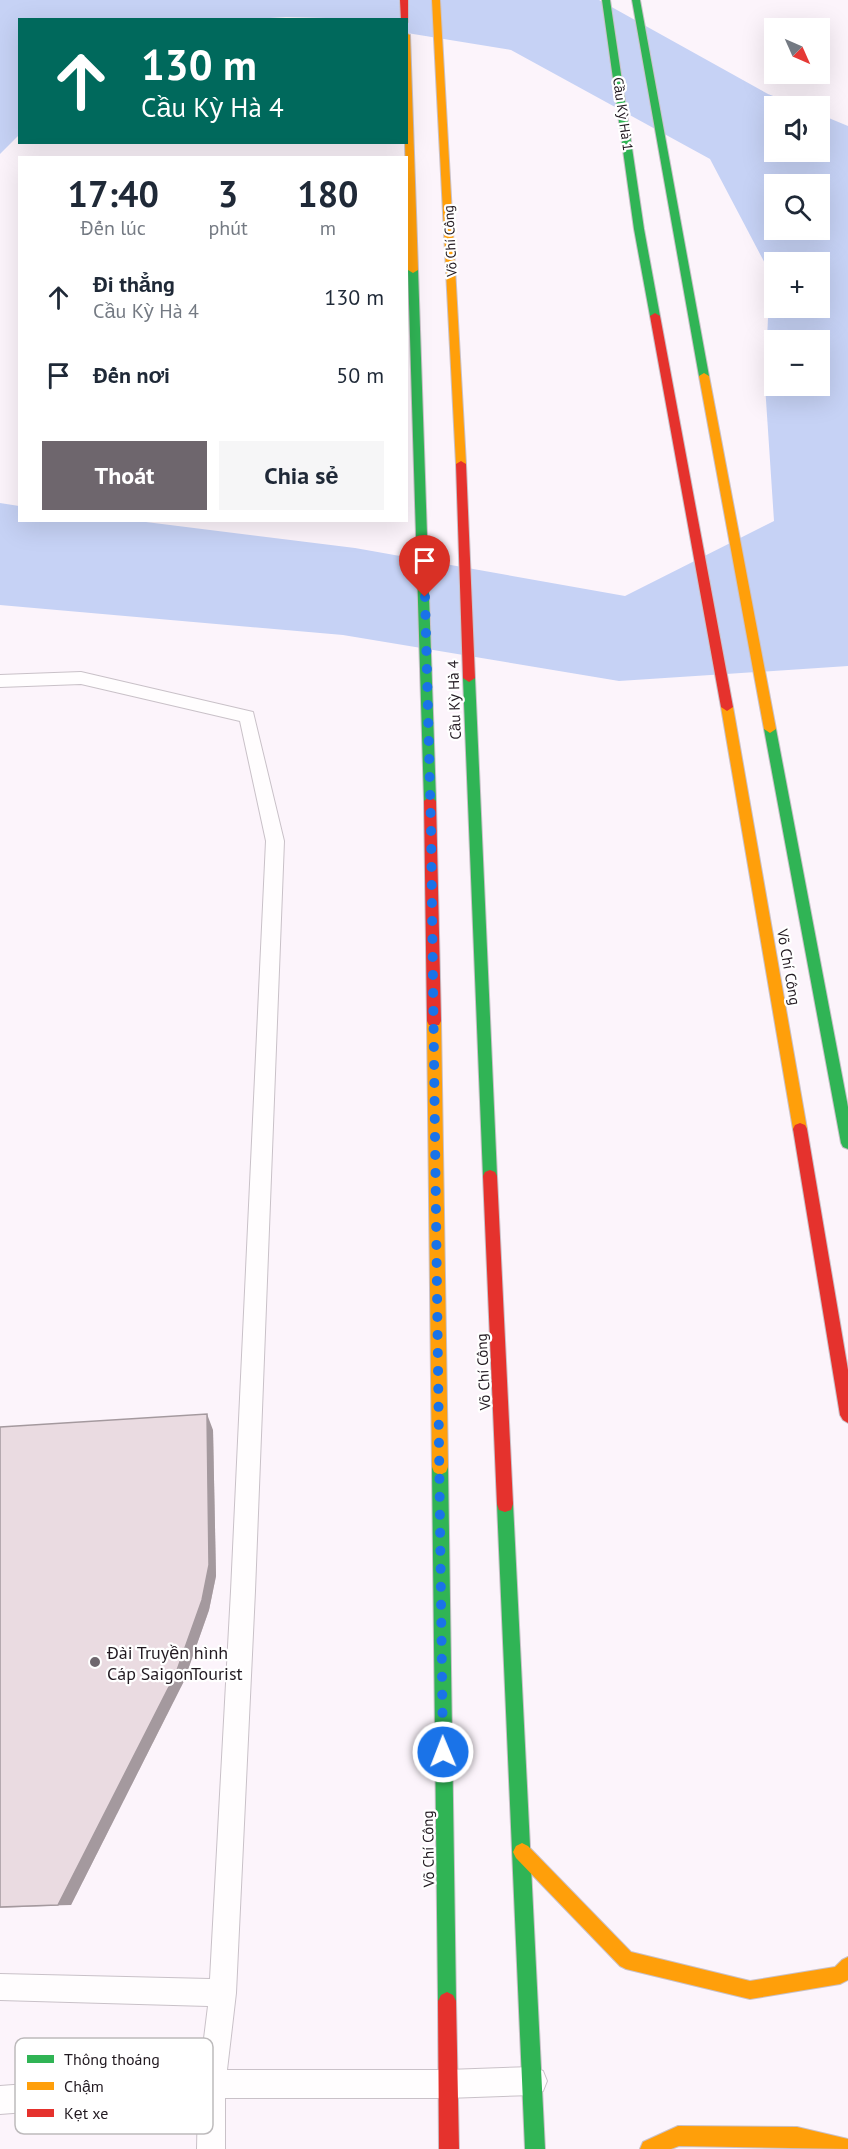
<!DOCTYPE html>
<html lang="vi">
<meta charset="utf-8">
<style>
:root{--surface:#fff;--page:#f6f6f7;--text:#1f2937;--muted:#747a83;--accent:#6e666d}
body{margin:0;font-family:"PT Sans",sans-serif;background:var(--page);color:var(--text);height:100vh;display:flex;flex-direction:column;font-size:22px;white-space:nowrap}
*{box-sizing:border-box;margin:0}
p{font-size:20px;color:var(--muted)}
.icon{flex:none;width:33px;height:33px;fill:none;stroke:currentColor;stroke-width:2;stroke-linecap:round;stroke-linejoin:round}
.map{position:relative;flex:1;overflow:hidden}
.panel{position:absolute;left:18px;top:156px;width:390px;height:366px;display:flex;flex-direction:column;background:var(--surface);border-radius:0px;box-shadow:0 6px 24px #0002}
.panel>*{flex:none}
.top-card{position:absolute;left:18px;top:18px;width:390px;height:126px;border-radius:0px;box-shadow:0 6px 24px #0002;background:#00695c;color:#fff;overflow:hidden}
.needle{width:39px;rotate:135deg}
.fabs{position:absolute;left:764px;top:18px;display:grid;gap:12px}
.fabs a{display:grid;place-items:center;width:66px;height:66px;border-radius:0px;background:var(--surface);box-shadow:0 6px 24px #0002;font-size:30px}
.pin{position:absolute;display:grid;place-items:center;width:51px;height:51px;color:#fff;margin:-62px -26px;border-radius:50% 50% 50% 0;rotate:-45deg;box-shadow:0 0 6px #0007}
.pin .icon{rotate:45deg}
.me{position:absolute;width:66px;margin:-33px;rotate:359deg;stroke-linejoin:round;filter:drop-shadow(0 0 4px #0008)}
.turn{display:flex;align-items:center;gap:21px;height:126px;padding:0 24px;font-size:27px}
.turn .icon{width:78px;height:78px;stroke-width:2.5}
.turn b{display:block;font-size:42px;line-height:51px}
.eta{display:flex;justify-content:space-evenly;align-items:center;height:102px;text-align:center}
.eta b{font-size:36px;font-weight:600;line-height:42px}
.button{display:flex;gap:12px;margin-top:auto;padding:12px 24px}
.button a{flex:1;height:69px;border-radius:0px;background:var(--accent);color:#fff;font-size:24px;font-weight:600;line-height:69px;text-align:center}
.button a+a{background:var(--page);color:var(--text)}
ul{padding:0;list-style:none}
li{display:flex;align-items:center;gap:18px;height:78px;padding:0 24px}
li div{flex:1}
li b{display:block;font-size:22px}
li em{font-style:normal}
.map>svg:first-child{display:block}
.water{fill:#c6d2f5;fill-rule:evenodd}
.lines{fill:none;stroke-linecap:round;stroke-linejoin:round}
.lane-casing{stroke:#c9c1c8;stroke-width:2}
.fast-casing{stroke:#c9c1c8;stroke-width:2}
.slow-casing{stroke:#c9c1c8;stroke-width:2}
.jam-casing{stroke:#c9c1c8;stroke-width:2}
.lane{fill:#fffdfe;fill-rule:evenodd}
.fast{fill:#30b455;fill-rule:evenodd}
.slow{fill:#ff9f0a;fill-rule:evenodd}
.jam{fill:#e5322d;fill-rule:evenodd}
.wall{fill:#c9bcc2}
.shaded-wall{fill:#a4999e}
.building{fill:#eadbe1;stroke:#a4999e;stroke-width:1.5}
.route{stroke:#1a73e8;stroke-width:10;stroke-dasharray:0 18}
.poi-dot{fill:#6e666d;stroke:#fff;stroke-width:2}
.labels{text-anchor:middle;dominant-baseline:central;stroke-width:4.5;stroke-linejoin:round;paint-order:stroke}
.far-street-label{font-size:14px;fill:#221a21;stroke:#fff}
.street-label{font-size:15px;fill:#221a21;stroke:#fff}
.near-poi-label{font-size:18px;fill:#221a21;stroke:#fff;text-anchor:start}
.key{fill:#fff;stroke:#bdbabc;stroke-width:1.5}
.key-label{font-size:16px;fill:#221a21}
</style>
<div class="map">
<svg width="848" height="2149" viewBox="0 0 848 2149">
<rect width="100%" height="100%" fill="#fcf4fb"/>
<path class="water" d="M0,0H599L768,94L799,106H774V152H819V114L848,126V666L619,681L343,635L0,605V503L19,506L20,520L138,521L355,548L625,596L774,521L765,385L770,273L710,159L511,50L407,33L406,20L286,17L239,20H20L19,135L0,154ZM774,184H819V230H774ZM774,262H819V308H774ZM774,340H819V386H774Z"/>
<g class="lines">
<g class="lane-casing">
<path id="lane" d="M81,672L253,712L284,841L255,1591L236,1993L227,2070H447L533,2067L543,2071L547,2081L543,2091L533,2095L447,2098H225V2149H197L198,2099L0,2114V2086L200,2071L208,2006L0,2000V1974L210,1979L231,1591L266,841L240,721L81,684L0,687V675Z"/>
</g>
<g class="fast-casing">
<path id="fast" d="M602,0H610L644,229L660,316L655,319L650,316L634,229Z
M632,0H640L709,376L704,379L699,376Z
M413,267L418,270L436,801L430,806L424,801L408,270Z
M469,674L475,678L497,1176L495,1180L490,1182L485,1180L483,1176L463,678Z
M770,725L776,729L848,1107V1149L843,1147L841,1143L764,729Z
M440,1459L446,1462L448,1467L456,2001L453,2007L447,2010L441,2007L438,2001L432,1467L434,1462Z
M505,1496L511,1498L513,1504L545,2149H525L497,1504L499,1498Z"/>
</g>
<g class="slow-casing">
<path id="slow" d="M432,0H440L466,464L461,467L456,464Z
M406,33L410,35L418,270L413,273L408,270L405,142Z
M704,373L709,376L776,729L770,733L764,729L699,376Z
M727,703L733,707L807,1129L805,1133L800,1135L795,1133L793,1129L721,707Z
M434,1015L439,1017L441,1021L448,1467L446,1472L440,1475L434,1472L432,1467L427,1021L429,1017Z
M522,1843L528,1846L631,1952L750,1981L835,1967L842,1960L848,1957V1980L840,1984L750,1999L626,1969L620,1966L516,1858L513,1852L516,1846Z
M678,2126L797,2127L848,2139V2149L679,2146L671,2149H640L643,2142Z"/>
</g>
<g class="jam-casing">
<path id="jam" d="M400,0H408V22L401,20Z
M655,313L660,316L733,707L727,711L721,707L650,316Z
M461,461L466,464L475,678L469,682L463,678L456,464Z
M430,796L436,801L441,1021L439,1025H429L427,1021L424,801Z
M800,1123L805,1125L807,1129L848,1370V1423L843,1420L840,1415L793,1129L795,1125Z
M490,1170L495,1172L497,1176L513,1504L511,1510L505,1512L499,1510L497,1504L483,1176L485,1172Z
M447,1992L453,1995L456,2001L459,2149H439L438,2001L441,1995Z"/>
</g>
<use href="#lane" class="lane"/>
<use href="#fast" class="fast"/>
<use href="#slow" class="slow"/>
<use href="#jam" class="jam"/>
</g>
<path class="wall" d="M0,1427L213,1430L216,1576L209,1610L184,1681L71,1905L0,1908Z"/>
<path class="shaded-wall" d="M207,1414L213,1430L216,1576L209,1610L184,1681L71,1905H58Z"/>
<path class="building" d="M207,1414L209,1565L202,1600L176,1673L58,1905L0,1907V1427Z"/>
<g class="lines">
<path class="route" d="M425,597L431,828L443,1752"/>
</g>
<circle class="poi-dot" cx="95" cy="1662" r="6"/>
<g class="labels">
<g class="far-street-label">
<text transform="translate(623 114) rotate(82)">Cầu Kỳ Hà 1</text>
<text transform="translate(450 241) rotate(-93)">Võ Chí Công</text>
</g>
<g class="street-label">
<text transform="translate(454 700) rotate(-92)">Cầu Kỳ Hà 4</text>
<text transform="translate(789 967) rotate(80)">Võ Chí Công</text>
<text transform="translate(483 1372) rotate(-93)">Võ Chí Công</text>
<text transform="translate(428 1849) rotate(-91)">Võ Chí Công</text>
</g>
<g class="near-poi-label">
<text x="107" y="1652">Đài Truyền hình<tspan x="107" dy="21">Cáp SaigonTourist</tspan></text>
</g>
</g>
<rect x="15" y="2038" width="198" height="96" rx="9" class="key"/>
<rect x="27" y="2055" width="27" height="8" fill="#30b455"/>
<rect x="27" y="2082" width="27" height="8" fill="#ff9f0a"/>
<rect x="27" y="2109" width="27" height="8" fill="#e5322d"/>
<g class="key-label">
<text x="64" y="2065">Thông thoáng</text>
<text x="64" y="2092">Chậm</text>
<text x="64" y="2119">Kẹt xe</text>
</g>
</svg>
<div class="fabs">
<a><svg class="needle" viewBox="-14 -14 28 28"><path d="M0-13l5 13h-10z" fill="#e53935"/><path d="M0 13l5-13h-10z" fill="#747a83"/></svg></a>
<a><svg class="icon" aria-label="sound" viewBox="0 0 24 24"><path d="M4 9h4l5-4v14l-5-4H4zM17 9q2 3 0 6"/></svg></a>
<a><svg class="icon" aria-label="search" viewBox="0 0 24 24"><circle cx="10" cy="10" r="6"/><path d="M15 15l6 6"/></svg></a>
<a>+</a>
<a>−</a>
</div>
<div class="pin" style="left:425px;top:597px;background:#d93025"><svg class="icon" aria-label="arrive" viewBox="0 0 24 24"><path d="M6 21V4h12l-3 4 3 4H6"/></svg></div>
<svg class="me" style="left:443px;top:1752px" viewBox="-20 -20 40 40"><circle r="17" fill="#1a73e8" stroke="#fff" stroke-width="3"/><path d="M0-11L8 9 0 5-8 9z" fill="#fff"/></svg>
<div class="top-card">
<div class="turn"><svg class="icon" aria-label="ahead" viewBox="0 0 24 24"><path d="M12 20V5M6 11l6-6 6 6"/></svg><div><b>130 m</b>Cầu Kỳ Hà 4</div></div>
</div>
<section class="panel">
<div class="eta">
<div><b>17:40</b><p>Đến lúc</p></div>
<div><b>3</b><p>phút</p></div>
<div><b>180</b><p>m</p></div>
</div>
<ul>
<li><svg class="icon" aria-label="ahead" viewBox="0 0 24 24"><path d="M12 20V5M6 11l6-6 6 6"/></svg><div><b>Đi thẳng</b><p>Cầu Kỳ Hà 4</p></div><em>130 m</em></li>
<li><svg class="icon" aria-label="arrive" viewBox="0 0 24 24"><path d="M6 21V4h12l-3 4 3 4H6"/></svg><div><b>Đến nơi</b></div><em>50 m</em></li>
</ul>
<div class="button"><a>Thoát</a><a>Chia sẻ</a></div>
</section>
</div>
